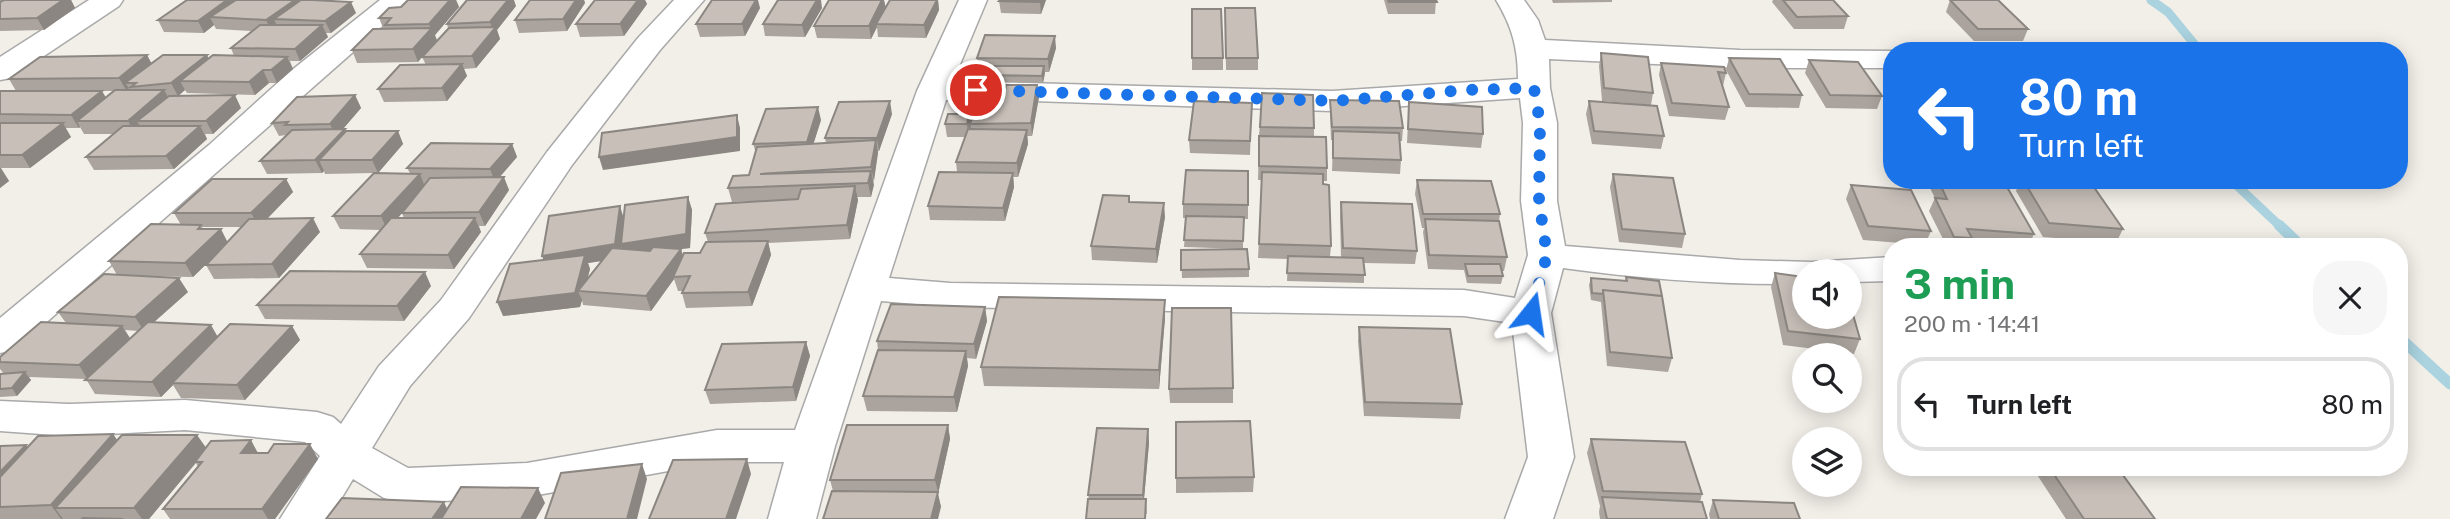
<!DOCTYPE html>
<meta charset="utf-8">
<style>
:root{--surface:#fff;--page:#f6f6f6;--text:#202124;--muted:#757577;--line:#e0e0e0}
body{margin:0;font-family:"Public Sans",sans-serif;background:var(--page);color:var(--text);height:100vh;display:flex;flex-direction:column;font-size:26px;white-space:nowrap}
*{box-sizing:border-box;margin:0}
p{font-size:23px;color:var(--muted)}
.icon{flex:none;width:38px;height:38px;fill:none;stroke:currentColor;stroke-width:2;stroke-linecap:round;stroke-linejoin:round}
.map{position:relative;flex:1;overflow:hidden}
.drawer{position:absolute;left:1883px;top:238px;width:525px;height:238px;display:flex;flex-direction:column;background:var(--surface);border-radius:28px;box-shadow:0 4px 18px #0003}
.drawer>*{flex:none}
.hud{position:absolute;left:1883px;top:42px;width:525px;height:147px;border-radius:28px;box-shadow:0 4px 18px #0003;background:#1a73e8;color:#fff;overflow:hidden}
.controls{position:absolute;left:1792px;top:259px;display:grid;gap:14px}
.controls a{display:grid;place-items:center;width:70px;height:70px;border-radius:50%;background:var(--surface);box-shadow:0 4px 18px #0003;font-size:35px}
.pin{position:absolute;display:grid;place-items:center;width:60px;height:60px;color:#fff;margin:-30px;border:4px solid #fff;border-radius:50%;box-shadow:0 2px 7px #0007}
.me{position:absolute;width:77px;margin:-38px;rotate:15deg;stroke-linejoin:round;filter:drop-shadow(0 0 5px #0008)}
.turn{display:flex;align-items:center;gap:24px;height:147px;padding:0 21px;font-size:32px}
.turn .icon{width:91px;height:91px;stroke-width:2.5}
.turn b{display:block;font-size:49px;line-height:60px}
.round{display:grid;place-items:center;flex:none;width:74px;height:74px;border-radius:28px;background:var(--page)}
.headline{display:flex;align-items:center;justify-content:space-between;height:119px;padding:0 21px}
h1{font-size:42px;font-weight:700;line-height:52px;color:#1e9e55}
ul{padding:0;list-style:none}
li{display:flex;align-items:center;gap:21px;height:94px;margin:0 14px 10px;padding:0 7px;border:4px solid var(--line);border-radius:28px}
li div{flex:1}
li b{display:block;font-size:26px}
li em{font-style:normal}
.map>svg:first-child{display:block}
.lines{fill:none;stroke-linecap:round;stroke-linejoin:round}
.stream-far1{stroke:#aad3df;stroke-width:9}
.stream{stroke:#aad3df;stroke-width:11}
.minor-casing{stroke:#a9a9a9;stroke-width:3}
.minor{fill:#fff;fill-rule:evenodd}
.wall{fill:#aba49e;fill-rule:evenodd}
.shaded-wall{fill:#8b8681}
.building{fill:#c7bfb8;stroke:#8b8681;stroke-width:2}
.route{stroke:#1a73e8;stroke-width:12;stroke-dasharray:0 21.6}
</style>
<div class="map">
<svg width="2450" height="519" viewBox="0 0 2450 519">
<rect width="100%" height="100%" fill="#f2efe9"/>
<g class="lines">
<path class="stream-far1" d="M2151,0L2168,12L2200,51
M2231,180L2281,227"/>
<path class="stream" d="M2279,225L2302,247
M2399,337L2450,384"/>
<g class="minor-casing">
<path id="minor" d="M89,0H123L119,6L11,78L0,80V57Z
M380,0H412L15,350L0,353V318L209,145L292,70Z
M674,0H704L660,50L572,165L469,318L410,386L372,448L408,468L527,463L717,430H795L917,91L959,0H987L953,81L1332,91L1518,79C1518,48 1512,26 1496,0H1524L1538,20L1545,40L1740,50L1896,51H1892V68H1740L1549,59L1550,88L1557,123V201L1565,246L1740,260L1811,262L1892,257V281L1850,282V271H1804V284C1723,285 1643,279 1563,268L1551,313L1574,457L1553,519H1505L1528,457L1512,323L1464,316L950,307L881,301L835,446L816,519H768L784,462H717L527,497L401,503L384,498L353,479L329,519H280L320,456L305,442L185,430L69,436L0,431V401L69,404L185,400L317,412L333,417L341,424L379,366L441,300L547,152L638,38ZM1520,98L1523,123L1521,201L1528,255L1515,298L1464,290L950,283L889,278L946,100L1033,101L1332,111Z"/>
</g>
<use href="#minor" class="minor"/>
</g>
<path class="wall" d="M0,0H71L75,8L44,30L0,31Z
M187,0L356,13L331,33H326L328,37L300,61H290L293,69L277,83H269L255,95L187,93L185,90L178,96L241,108L213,134H205L207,139L174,169L94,170L86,157L114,134H84L80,127L79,128H65L71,137L30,168H1L9,181L0,188V91H16L9,79L147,55L151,63L207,55L208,59L234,56L231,48L251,31L216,29L214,25L204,33L164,32L158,20ZM94,91H114L106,97Z
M408,0H456L459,7L435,35L418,62L357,63L352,50L383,28L379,18L401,7Z
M530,0H584L585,3L567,31L519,33L515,20Z
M595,0H645L647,4L624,36L580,37L576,24Z
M884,0L885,8L890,0H938L939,10L926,38L878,37L877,27L871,39L817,38L814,26Z
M1046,0L1041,14L1001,13L999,1Z
M1384,0H1436L1435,14H1388Z
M1552,0H1612V2L1553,3Z
M1773,0H1833L1848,16L1844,29H1794L1772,2Z
M1950,0L2028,29L2023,41H1974L1946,12Z
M516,6L497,30L500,39L476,68L464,69L467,76L447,101L384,102L378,89L426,65L422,57L448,28L447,24Z
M760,8L745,36L700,37L696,24Z
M822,8L805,37L765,36L763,24Z
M1225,8L1258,58V70H1226Z
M1192,9L1223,58V70H1192Z
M1056,48L1049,72H1045L1043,83L979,82L978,75L979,70H978L977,58Z
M1601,53L1653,93L1651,105L1664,136L1661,149L1592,144L1586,114L1589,101L1640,104L1602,101L1599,66Z
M1729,58L1802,95L1799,108L1746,107L1726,70Z
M1809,60L1882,96L1877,109L1826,108L1805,73Z
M1661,63L1726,73L1723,86H1722L1729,107L1725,120L1669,116L1659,75Z
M982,90L1039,97L1032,136H1027L1028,144L1018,177H1013L1014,187L1005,221L930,220L928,206L957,172L956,162L965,137H947L945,124L964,114L965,112H958L957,99Z
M1262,93L1314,128V137L1327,168V181H1323L1331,246L1330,257H1341L1340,215L1341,202L1417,251L1415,264L1364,263V283L1287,281L1288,259L1258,258L1262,180H1258L1259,136Z
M355,95L361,108L343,129H345L346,132L398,131L403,144L378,173H410L407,168L512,144L517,157L500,177L509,190L485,226H479L481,232L454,269L367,268L360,254L381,230L340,229L333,216L374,173L325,174L324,171L322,173L267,174L260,161L286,135L279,136L272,123ZM403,212L402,213L404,218H398Z
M1330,100L1403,128L1402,141H1400L1401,160L1400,174L1332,171L1333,140H1331L1330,113Z
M1409,102L1483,134L1481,148L1407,143Z
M1252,103L1250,155L1190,153L1189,140Z
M892,114L879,151H878L871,197H857L858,200L850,239L768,243L771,255L752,306L686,308L682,293L683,291H678L674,279L651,311L583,305L582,300L580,307L503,316L543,260L624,218L688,197L692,210L690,248L681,249L683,256L700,253L708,242L705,233L783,200L732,202L728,188L749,175L756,153L753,144L821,120L813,144L826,143L825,138ZM602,261L587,280L590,269L588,263Z
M1248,171V219H1243V249L1184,247L1186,218H1183V204Z
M1613,174L1685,234L1682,248L1619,242L1610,187Z
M286,179L293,192L267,219L320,232L279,278L214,279L206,265L209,261L193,277L129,276L188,292L154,322L218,336L292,326L300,340L245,400L181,398L173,385L161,397L95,394L86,379L29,377L31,380L17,396L0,397V374H4L0,369V357L66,323L58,312L117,275L109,261L181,225L174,213ZM202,227H242L228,242L203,229ZM125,330L138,331L130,338Z
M1417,180L1500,214L1499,221L1507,257L1504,271H1501L1503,276L1501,284L1467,283L1464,270L1428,269L1423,232L1424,228H1422L1415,194Z
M1929,180H2003L2034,234L2028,247L1970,243L1968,247H1947L1929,211L1935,198L1928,184Z
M2020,180H2061L2123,229L2116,243L2043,237L2016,191Z
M1851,185L1931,231L1925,245L1863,240L1846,199Z
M1130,202L1165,217L1157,263L1092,260L1091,246Z
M1181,250L1249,269V277L1182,278Z
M1775,273L1860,339L1854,354L1783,345L1771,287Z
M1626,277L1672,358L1668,372L1607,366L1601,302L1591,300L1589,285L1591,278L1625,281Z
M431,286L404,321L265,319L257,305Z
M1165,300V318L1159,389L984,386L981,367Z
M985,307L987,321L976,359L967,358L968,366L957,412L867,411L863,396L878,350L877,341Z
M1359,327L1462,404L1460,419L1364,416L1358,341Z
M806,342L810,356L796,401L710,404L705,390Z
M1233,388V403H1170L1169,389Z
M948,425L950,439L938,494L941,507L833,491L830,480Z
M1148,429L1149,443L1144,499H1146L1147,514L1089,499L1088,495Z
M1591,439L1702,494L1700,502L1707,519H1600L1599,512L1600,506L1587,453Z
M117,440L258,453L318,459L275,519H170L163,509L198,467L196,463L149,519H0V446L26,445L27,447Z
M2032,467H2117L2155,519H2066Z
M1254,477L1253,492L1176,493V478Z
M1713,500L1800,519H1710L1709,514Z"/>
<path class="shaded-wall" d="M63,0H71L75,8L44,30L37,18Z
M227,0H240L210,17L214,25L204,33L198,21Z
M295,0H307L274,19L278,28L272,32L266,20Z
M450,0H456L459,7L435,35L437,40L418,62L413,49L431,29L429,24Z
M508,0H514L516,6L497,30L500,39L476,68L472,56L493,31L490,22Z
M576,0H584L585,3L567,31L563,19Z
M638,0H645L647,4L624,36L620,24Z
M756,0H758L760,8L745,36L742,24Z
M817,0H821L822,8L805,37L802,25Z
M882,0H884L886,9L876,24L877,27L871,39L869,26Z
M937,0H938L939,10L926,38L924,25Z
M1041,0H1046L1041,14L1040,2Z
M351,2L356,13L331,33L325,21Z
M322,25L328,37L300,61L295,49Z
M1055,36L1056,48L1049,72L1048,59Z
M147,55L154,68L125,83L129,88L126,90L119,78Z
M207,55L213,68L180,81L185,90L178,96L171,83Z
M287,57L293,69L277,83L271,70Z
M462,64L467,76L447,101L442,88Z
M1044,66L1045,73L1043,83L1042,76Z
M263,70L269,83L255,95L249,82Z
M1037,85L1039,97L1032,136L1031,123Z
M164,90L171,102L137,121L141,128L135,134L128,121Z
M102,91L110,104L77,121L80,127L79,128L71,115Z
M235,95L241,108L213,134L206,121Z
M355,95L361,108L336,137L330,124Z
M890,101L892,114L879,151L877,138Z
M818,107L821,120L810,155L807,142Z
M737,115L740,128V151L603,170L599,157Z
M969,115L971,128L968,137L967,124Z
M63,123L71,137L30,168L22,155Z
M200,126L207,139L174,169L166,156Z
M345,129L351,142L319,160L324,171L322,173L315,160Z
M1027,130L1028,144L1018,177L1017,163Z
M398,131L403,144L378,173L372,160Z
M876,140L878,153L874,181L871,167Z
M512,144L517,157L495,182L490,169Z
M0,167L9,181L0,188Z
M871,171L874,185L871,197L868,183Z
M1013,173L1014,187L1005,221L1003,208Z
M420,174L425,187L387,230L381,216Z
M504,177L509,190L485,226L479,212Z
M286,179L293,192L259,227L251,213Z
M855,186L858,200L850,239L847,225Z
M688,197L692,210L690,248L681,249L685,263L673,277L674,279L651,311L646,296L625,258L621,246L620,258L588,263L590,269L584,292L578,291L582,300L580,307L503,316L497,302L547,270L542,256L620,206L624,219Z
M1164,203L1165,217L1157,263L1156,249Z
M313,218L320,232L279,278L272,264Z
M475,218L481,232L454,269L448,255Z
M221,229L228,243L193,277L185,263Z
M768,241L771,255L752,306L748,292Z
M425,272L431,286L404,321L397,306Z
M179,278L188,292L144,331L135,317Z
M1165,300V318L1159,389V370Z
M985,307L987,321L976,359L974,344Z
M211,325L219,339L172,383L173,385L161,397L152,382Z
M122,326L131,340L88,380L79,365Z
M292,326L300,340L245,400L237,385Z
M806,342L810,356L796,401L793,387Z
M966,351L968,366L957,412L954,397Z
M25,372L31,380L17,396L12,388Z
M948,425L950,439L938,494L941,507L938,519H931L938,492L935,480Z
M1148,429L1149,443L1143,510V495Z
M113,434L123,448L55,508L63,519H61L51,505Z
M197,435L207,449L149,519H142L134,508Z
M251,440L259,455L241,453Z
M310,444L318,459L275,519H268L262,509Z
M26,445L37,460L0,499V472Z
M747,459L751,474L736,519H726Z
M642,464L647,479L637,519H627Z
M538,488L545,503L536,519H521Z
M444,502L451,517L450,519H432Z"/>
<path class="building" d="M4,0H63L37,18L0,19V2Z
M187,0H227L198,21L158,20Z
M236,0H295L266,20L210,17Z
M301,0H312L351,2L325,21L274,19Z
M408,0H450L429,24L385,25L391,18H379L389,8L401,7Z
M467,0H508L490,22L447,24Z
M530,0H576L563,19L515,20Z
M595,0H638L620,24H576Z
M712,0H756L742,24H696Z
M778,0H817L802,25L763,24Z
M829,0H882L869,26H814Z
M890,0H937L924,25L876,24Z
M1000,0H1041L1040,2L999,1Z
M1388,0H1436L1437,2H1389Z
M1783,0H1833L1848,16L1797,17Z
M1950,0H1998L2028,29H1978Z
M1225,8H1255L1258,58H1226Z
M1192,9H1221L1223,58H1192Z
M260,25H322L295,49L231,48Z
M496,27L472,56L422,57L449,28Z
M432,28L413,49L352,50L373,29Z
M985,35L1055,36L1048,59L977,58Z
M1601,53L1648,57L1653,93L1604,88Z
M147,55L119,78L9,79L40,57Z
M163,55H207L171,83L131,87L136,83H125Z
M213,55L287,57L271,70H263L249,82L180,81Z
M1729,58L1780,59L1802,95L1749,94Z
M1809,60L1858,62L1882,96L1830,95Z
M1661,63L1724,67L1726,73L1718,72L1729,107L1672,103Z
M462,64L442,88L378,89L400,65Z
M981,66H1044L1042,76L978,75Z
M961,84H981L979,90H1005L1006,85H1037L1031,123L970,124L973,115H969L967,124H945L948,114H964L968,99H957Z
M115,90H164L128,121H77Z
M0,91H102L71,115L0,114Z
M1262,93L1313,95L1314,128L1260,127Z
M235,95L206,121H137L169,96Z
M355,95L330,124L285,125L288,122L272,123L297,97Z
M1330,100L1399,101L1403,128L1332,127Z
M890,101L877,138H825L839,102Z
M1194,101L1252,103L1250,141L1189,140Z
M1589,101L1657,106L1664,136L1594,131Z
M1409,102L1482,107L1483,134L1408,129Z
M818,107L807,142L753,144L766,109Z
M737,115V137L599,157L602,133Z
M0,123H63L22,155H0Z
M123,126H200L166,156L86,157Z
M345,129L315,160L260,161L292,130Z
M968,129L1027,130L1017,163L956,162Z
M346,131H398L372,160H319Z
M1333,131L1399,133L1401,160L1333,158Z
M1259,136L1326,137L1327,168L1259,166Z
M876,140L871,167L760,174L871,171L868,183L728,188L733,176L749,175L757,147Z
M431,143L512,144L490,169L407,168Z
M1186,170L1248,171V205L1183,204Z
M939,172L1013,173L1003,208L928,206Z
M1262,172L1323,174V184L1329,185L1331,246L1259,244Z
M374,173L420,174L381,216H333Z
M1613,174L1673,178L1685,234L1622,229Z
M504,177L479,212L402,213L430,178Z
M212,179H286L251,213H174Z
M1417,180L1491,181L1500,214H1423Z
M1938,180H2003L2034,234L1967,229L1972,238L1954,237L1935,198L1947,199Z
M2023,180H2061L2091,183L2123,229L2049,223Z
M1851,185L1911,190L1931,231L1868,226Z
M855,186L847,225L705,233L716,204L798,199L801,189Z
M1103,195L1129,196V202L1164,203L1156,249L1091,246Z
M688,197L686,234L621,244L625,205Z
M1341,202L1412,204L1417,251L1343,248Z
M620,206L615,244L542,256L549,216Z
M1186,216L1244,217L1243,241L1184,240Z
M313,218L272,264L206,265L249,219Z
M391,218H475L448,255L360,254Z
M1425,219L1499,221L1507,257L1429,255Z
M151,224L201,225L198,229H221L185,263L109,261Z
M768,241L748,292L682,293L690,276L673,277L684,253H700L706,242Z
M653,247L681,249L646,296L578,291L612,248L650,251Z
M1247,249L1249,269L1181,270V250Z
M585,255L575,293L497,302L510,264Z
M1288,256L1363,258L1365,275L1287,273Z
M1465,264H1500L1503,276H1468Z
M290,271L425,272L397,306L257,305Z
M1775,273L1804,277V317H1850V304L1860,339L1788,331Z
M104,274L179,278L135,317L58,312Z
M1626,277L1659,281L1662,296L1603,290V294L1592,293L1591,278L1627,281Z
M1603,290L1662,296L1672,358L1610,352Z
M999,297L1165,300L1159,370L981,367Z
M891,304L985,307L974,344L877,341Z
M1172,308H1231L1233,388L1169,389Z
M41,322L122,326L79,365L0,362V357Z
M148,322L211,325L152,382L85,380Z
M230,324L292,326L237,385L172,383Z
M1359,327L1450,329L1462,404L1365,402Z
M806,342L793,387L705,390L722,344Z
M878,350L966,351L954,397L863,396Z
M25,372L12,388L0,389V374Z
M1250,421L1254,477L1176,478V422Z
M847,425H948L935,480H830Z
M1097,428L1148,429L1143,495H1088Z
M113,434L51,505L0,507V477L38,436Z
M122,435H197L134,508H55Z
M1591,439L1685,442L1702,494L1603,491Z
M251,440L241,453H268L274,444H310L262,509H163L202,462H195L211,441Z
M26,445L0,472V446Z
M747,459L726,519H649L673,460Z
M642,464L627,519H545L561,473Z
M2049,467H2117L2155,519H2084Z
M461,487L538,488L521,519H441Z
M832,491L938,492L931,519H823Z
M1602,497L1702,502L1707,519H1607Z
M342,498L444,502L432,519H326Z
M1088,499H1146L1145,519H1086Z
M1713,500L1794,503L1800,519H1719Z
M83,518L123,519H82Z"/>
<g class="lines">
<path class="route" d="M976,90L1334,101L1467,90L1534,88L1540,123L1539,201L1547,255L1531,313"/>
</g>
</svg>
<div class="controls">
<a><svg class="icon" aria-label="sound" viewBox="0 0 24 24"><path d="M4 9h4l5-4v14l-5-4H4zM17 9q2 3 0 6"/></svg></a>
<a><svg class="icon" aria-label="search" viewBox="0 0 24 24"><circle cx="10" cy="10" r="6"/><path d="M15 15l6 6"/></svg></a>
<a><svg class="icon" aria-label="layers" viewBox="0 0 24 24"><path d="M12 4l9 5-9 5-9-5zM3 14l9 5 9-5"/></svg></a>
</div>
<div class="pin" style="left:976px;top:90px;background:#d93025"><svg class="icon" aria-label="arrive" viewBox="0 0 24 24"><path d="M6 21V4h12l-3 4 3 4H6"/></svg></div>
<svg class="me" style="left:1531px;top:313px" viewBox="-20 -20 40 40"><path d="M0-17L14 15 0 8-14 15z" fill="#1a73e8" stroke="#fff" stroke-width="4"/></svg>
<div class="hud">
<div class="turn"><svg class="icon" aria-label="left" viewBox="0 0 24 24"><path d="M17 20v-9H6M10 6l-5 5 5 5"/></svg><div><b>80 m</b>Turn left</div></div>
</div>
<section class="drawer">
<div class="headline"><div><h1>3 min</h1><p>200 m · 14:41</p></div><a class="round"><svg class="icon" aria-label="close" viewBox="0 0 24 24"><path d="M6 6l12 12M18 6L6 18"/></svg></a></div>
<ul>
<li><svg class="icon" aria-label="left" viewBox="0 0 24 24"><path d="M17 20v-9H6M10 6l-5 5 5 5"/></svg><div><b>Turn left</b></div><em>80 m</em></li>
</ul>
</section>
</div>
